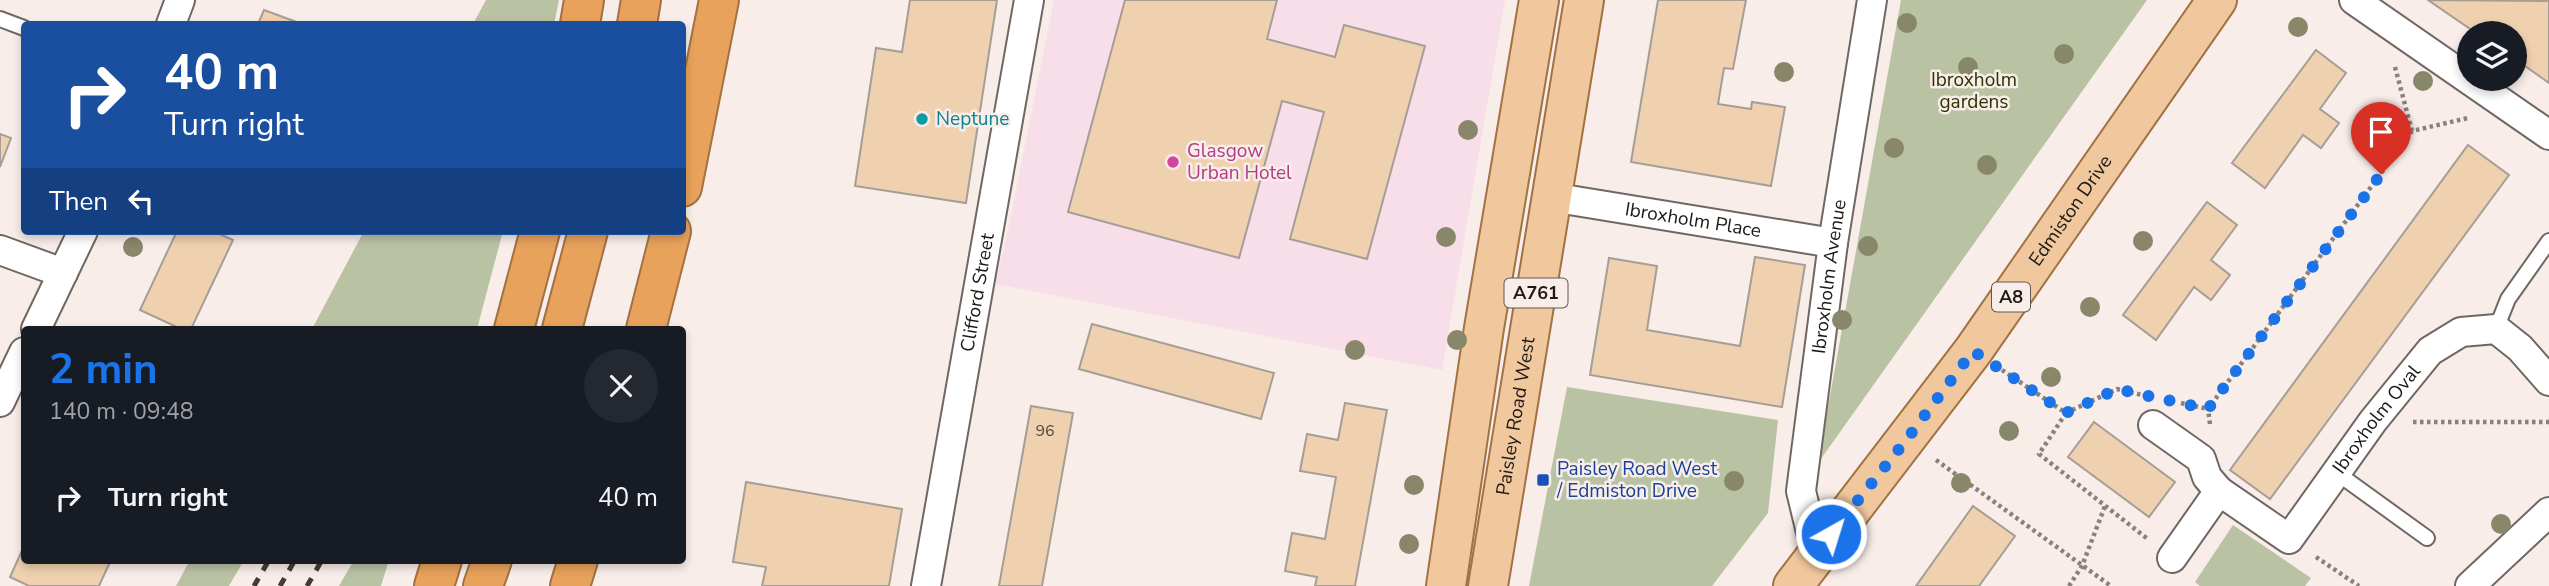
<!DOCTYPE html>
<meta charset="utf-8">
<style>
:root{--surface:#171b24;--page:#242831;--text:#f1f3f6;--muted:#9ea1a6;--accent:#1a73e8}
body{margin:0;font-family:"Nunito Sans",sans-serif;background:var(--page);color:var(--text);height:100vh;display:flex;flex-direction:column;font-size:26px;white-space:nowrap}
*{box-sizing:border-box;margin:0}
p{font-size:23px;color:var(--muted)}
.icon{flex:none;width:38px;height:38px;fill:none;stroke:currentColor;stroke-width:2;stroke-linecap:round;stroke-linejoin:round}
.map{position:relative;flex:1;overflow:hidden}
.drawer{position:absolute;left:21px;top:326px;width:665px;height:238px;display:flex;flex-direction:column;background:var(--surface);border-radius:7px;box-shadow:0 4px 10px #0003}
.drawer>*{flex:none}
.hud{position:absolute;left:21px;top:21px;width:665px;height:214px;border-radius:7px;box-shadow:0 4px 10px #0003;background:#1a4fa0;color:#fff;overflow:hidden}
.tools{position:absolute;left:2457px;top:21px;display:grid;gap:14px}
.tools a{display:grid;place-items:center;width:70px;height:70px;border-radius:50%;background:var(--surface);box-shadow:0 4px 10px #0003;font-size:35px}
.pin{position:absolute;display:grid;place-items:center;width:60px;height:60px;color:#fff;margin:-72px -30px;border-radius:50% 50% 50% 0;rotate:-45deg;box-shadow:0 0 7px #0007}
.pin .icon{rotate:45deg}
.me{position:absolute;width:77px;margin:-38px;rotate:39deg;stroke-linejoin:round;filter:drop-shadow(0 0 5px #0008)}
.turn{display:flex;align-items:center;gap:24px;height:147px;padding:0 28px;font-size:32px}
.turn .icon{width:91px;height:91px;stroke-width:2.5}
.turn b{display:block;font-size:49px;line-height:60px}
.then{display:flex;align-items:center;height:66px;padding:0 28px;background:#0003;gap:14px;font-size:26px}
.round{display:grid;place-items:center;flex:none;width:74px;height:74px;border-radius:37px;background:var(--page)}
.overview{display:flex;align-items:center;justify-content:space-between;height:119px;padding:0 28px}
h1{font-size:42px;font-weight:700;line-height:52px;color:var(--accent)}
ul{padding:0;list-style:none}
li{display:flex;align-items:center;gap:21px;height:105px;padding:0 28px}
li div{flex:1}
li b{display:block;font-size:26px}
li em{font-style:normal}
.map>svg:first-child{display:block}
.commercial{fill:#f7dee9}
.green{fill:#bac2a4}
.building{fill:#f0d1af;stroke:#a59e97;stroke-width:2}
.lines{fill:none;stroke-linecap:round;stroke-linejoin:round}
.lane-casing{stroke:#706763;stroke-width:18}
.street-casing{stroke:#706763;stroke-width:32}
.primary-casing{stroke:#a17243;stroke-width:42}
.highway-casing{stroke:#a17243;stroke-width:42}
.path{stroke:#88817e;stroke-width:4.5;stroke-dasharray:3.5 3.5;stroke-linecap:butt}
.lane{stroke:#fff;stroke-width:14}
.street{stroke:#fff;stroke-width:28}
.primary{stroke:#f1c79d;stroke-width:38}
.highway{stroke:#e8a25b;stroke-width:38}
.rail{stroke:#403c39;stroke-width:5;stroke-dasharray:9 9;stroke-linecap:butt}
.tree{fill:#88876a}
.route{stroke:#1a73e8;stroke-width:12;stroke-dasharray:0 21.6}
.culture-dot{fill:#0f9aa8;stroke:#f8ede9;stroke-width:2.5}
.hotel-dot{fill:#d1479c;stroke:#f8ede9;stroke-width:2.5}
.transit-dot{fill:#1a4fb4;stroke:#f8ede9;stroke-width:2.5}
.labels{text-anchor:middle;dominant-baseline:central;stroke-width:5;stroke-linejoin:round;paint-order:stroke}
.number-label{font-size:16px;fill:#51473d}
.shield{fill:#f8ede9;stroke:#5e5956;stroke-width:2}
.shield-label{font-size:18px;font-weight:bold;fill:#1c1917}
.park-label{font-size:19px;fill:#2c3402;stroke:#f8ede9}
.culture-label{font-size:19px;fill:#0d838f;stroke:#f8ede9;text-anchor:start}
.hotel-label{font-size:19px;fill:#b23c85;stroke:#f8ede9;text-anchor:start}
.street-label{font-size:19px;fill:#1c1917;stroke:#f8ede9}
.transit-label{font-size:19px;fill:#164399;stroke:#f8ede9;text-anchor:start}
</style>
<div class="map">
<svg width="2549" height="586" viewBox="0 0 2549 586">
<rect width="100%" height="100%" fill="#f8ede9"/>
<path class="commercial" d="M1054,0H1505L1442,370L995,284L1007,235Z"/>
<path class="green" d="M486,0H559L554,24H473Z
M1901,0H2147L1818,463Z
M364,231H503L477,329H312Z
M1567,387L1778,420L1768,513L1712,586H1529Z
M2233,525L2311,578L2305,586H2200L2195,582Z
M190,560H244L229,586H176Z
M354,560H389L381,586H339Z"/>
<path class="building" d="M910,0H997L966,203L855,186L876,48L902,52Z
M1125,0H1277L1267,39L1335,57L1344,25L1425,46L1367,259L1290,239L1324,112L1282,101L1239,258L1068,212Z
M1658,0H1746L1733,69L1724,68L1718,104L1751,109L1752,102L1785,107L1771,186L1631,162Z
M2428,0L2549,1V83L2515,59V33H2476Z
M264,10L302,24H258Z
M2316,50L2346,73L2320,109L2339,123L2321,148L2303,135L2265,188L2232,163Z
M0,134L11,138L0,167Z
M2468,145L2509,175L2270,499L2230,470Z
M2207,202L2237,225L2211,260L2230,275L2211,300L2194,287L2156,340L2123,315Z
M177,231H213L233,240L191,329H181L140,310Z
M1755,257L1805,265L1782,407L1590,375L1609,258L1657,266L1647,330L1740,346Z
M1092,324L1274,373L1261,419L1079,369Z
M1345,403L1387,410L1355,586H1315L1317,577L1285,571L1292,533L1325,539L1336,477L1300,471L1307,434L1338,440Z
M1031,406L1073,413L1042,586H999Z
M2094,422L2175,482L2149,517L2068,457Z
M746,482L902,509L889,586H762L766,567L733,562Z
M1973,506L2015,536L1979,586H1916Z
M24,546V560H111L99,586H29L10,577Z"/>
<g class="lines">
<g class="lane-casing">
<path id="lane" d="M0,19L24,28
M2496,329L2508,299L2549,241
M2337,473L2427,538"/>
</g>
<g class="street-casing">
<g id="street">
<path d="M2354,0L2549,135"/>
<path d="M171,24L180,0"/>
<path id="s1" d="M1551,197L1833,243"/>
<path d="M0,250L63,273"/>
<path d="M36,329L83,231"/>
<path d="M0,402L24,352"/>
<path d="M2153,425L2201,459L2207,477L2219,491"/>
<path id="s2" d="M1816,553L1801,491L1833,243L1872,0"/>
<path id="s3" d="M2172,558L2219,491L2289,539L2373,421L2430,351L2461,332L2496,329L2520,348L2549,381"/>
<path id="s4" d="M926,586L1029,0"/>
<path d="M2470,586L2549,512"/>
</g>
</g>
<g class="primary-casing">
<g id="primary">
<path d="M1446,586L1484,328L1539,0"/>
<path id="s5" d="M1488,586L1584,0"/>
<path id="s6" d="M1793,586L1973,351L2217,0"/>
</g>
</g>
<g class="highway-casing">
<path id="highway" d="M580,24L584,0
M637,24L641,0
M682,187L719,0
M514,329L540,231
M562,329L588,231
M646,329L671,231
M434,586L442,560
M483,586L492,560
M570,586L578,560"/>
</g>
<path class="path" d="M2395,67L2412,131
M2002,370L2066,413L2117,389L2142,395
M2181,403L2208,409
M2066,413L2039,454L2149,540
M2413,422H2549
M2210,424L2208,409L2412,131L2468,118
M1936,460L2111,586
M2316,557L2359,586
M2069,586L2082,566L2105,506"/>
<use href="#lane" class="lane"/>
<use href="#street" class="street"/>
<use href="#primary" class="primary"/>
<use href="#highway" class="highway"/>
<path class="rail" d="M254,586L269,560
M280,586L295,560
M307,586L322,560"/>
</g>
<g class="tree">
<circle cx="1907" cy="23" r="10"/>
<circle cx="2298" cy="27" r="10"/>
<circle cx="2064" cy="54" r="10"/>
<circle cx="1968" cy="67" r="10"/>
<circle cx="1784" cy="72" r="10"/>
<circle cx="2423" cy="81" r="10"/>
<circle cx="1468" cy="130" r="10"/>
<circle cx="1894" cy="148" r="10"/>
<circle cx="1987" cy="165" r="10"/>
<circle cx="1446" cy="237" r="10"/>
<circle cx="2143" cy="241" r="10"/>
<circle cx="1868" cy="246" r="10"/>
<circle cx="133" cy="247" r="10"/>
<circle cx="2090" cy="307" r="10"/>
<circle cx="1842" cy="320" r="10"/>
<circle cx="1457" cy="340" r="10"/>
<circle cx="1355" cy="350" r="10"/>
<circle cx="2051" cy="377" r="10"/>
<circle cx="2009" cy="431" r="10"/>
<circle cx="1734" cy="481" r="10"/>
<circle cx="1961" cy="483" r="10"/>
<circle cx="1414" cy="485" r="10"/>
<circle cx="2501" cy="524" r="10"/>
<circle cx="1409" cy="544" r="10"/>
</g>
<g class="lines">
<path class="route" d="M1831,534L1907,439L1973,351L2066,413L2117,389L2208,409L2381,174"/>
</g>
<circle class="culture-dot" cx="922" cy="119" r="7"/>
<circle class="hotel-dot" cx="1173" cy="162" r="7"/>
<rect class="transit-dot" x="1536" y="473" width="14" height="14" rx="3.5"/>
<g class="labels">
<g class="number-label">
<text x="1045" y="431">96</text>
</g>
<g class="shield">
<rect x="1504.5" y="278.5" width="63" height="29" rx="5"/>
<rect x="1992" y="282.5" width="38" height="29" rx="5"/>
</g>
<g class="shield-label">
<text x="1536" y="293">A761</text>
<text x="2011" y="297">A8</text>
</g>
<g class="park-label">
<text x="1974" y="80">Ibroxholm<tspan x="1974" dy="22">gardens</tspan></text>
</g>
<g class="culture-label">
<text x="936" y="119">Neptune</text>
</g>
<g class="hotel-label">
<text x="1187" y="151">Glasgow<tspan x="1187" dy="22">Urban Hotel</tspan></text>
</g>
<g class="street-label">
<text stroke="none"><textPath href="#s6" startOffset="467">Edmiston Drive</textPath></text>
<text stroke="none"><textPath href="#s1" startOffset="144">Ibroxholm Place</textPath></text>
<text stroke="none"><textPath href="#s2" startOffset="280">Ibroxholm Avenue</textPath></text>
<text stroke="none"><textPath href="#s4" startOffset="298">Clifford Street</textPath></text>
<text stroke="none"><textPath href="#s5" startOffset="172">Paisley Road West</textPath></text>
<text stroke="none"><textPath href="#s3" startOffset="315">Ibroxholm Oval</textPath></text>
</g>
<g class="transit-label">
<text x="1557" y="469">Paisley Road West<tspan x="1557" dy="22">/ Edmiston Drive</tspan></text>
</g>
</g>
</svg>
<div class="tools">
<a><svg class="icon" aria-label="layers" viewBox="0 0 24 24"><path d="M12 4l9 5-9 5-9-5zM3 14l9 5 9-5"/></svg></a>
</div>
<div class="pin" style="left:2381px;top:174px;background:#d93025"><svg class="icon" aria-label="arrive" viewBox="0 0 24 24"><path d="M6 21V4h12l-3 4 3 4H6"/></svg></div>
<svg class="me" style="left:1831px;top:534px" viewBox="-20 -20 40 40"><circle r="17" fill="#1a73e8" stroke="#fff" stroke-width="3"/><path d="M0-11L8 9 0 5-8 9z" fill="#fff"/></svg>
<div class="hud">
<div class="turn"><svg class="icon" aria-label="right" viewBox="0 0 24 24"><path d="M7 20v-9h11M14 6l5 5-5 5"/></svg><div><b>40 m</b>Turn right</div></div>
<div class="then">Then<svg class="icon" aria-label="left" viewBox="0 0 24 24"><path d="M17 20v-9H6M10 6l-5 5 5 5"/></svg></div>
</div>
<section class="drawer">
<div class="overview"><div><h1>2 min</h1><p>140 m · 09:48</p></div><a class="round"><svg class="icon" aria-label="close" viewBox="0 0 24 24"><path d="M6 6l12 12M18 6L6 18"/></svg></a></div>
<ul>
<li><svg class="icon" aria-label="right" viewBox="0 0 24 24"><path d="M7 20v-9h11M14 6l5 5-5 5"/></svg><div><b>Turn right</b></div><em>40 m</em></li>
</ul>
</section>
</div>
